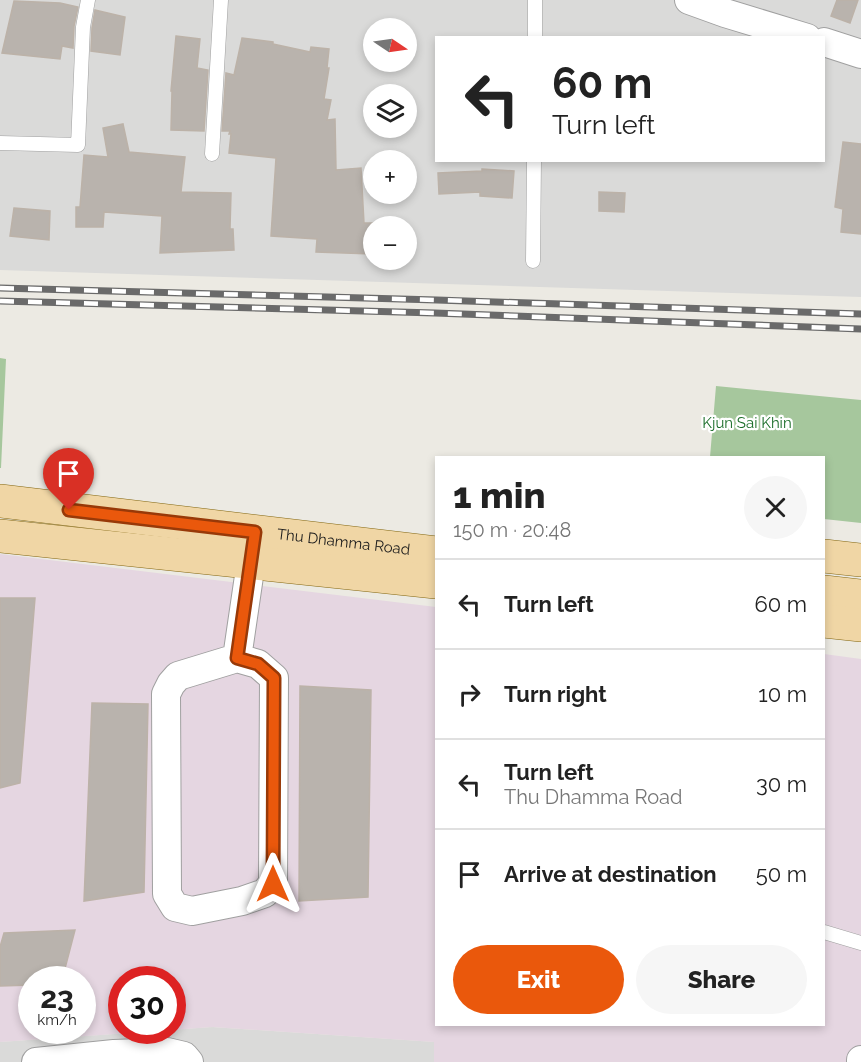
<!DOCTYPE html>
<meta charset="utf-8">
<style>
:root{--surface:#fff;--page:#f6f6f6;--text:#222;--muted:#767676;--line:#e0e0e0;--accent:#ea580c}
body{margin:0;font-family:Raleway,sans-serif;background:var(--page);color:var(--text);height:100vh;display:flex;flex-direction:column;font-size:22px;white-space:nowrap}
*{box-sizing:border-box;margin:0}
p{font-size:20px;color:var(--muted)}
.icon{flex:none;width:33px;height:33px;fill:none;stroke:currentColor;stroke-width:2;stroke-linecap:round;stroke-linejoin:round}
.map{position:relative;flex:1;overflow:hidden}
.side{position:absolute;left:435px;top:456px;width:390px;height:570px;display:flex;flex-direction:column;background:var(--surface);border-radius:0px;box-shadow:0 3px 9px #0003}
.side>*{flex:none}
.top-card{position:absolute;left:435px;top:36px;width:390px;height:126px;border-radius:0px;box-shadow:0 3px 9px #0003;background:#fff;color:var(--text);overflow:hidden}
.needle{width:39px;rotate:103deg}
.tools{position:absolute;left:363px;top:18px;display:grid;gap:12px}
.tools a{display:grid;place-items:center;width:54px;height:54px;border-radius:50%;background:var(--surface);box-shadow:0 3px 9px #0003;font-size:30px}
.speed{position:absolute;left:18px;top:966px;display:flex;gap:12px;font-size:30px;font-weight:700;text-align:center}
.speed>*{display:grid;place-content:center;width:78px;height:78px;border-radius:50%;background:var(--surface);box-shadow:0 3px 9px #0003;line-height:1}
.speed small{font-size:15px;font-weight:400}
.speed .limit{border:9px solid #d22;background:#fff;color:#111}
.pin{position:absolute;display:grid;place-items:center;width:51px;height:51px;color:#fff;margin:-62px -26px;border-radius:50% 50% 50% 0;rotate:-45deg;box-shadow:0 0 6px #0007}
.pin .icon{rotate:45deg}
.me{position:absolute;width:66px;margin:-33px;rotate:0deg;stroke-linejoin:round;filter:drop-shadow(0 0 4px #0008)}
.turn{display:flex;align-items:center;gap:21px;height:126px;padding:0 18px;font-size:27px}
.turn .icon{width:78px;height:78px;stroke-width:2.5}
.turn b{display:block;font-size:42px;line-height:51px}
.round{display:grid;place-items:center;flex:none;width:63px;height:63px;border-radius:32px;background:var(--page)}
.headline{display:flex;align-items:center;justify-content:space-between;height:102px;padding:0 18px}
h1{font-size:36px;font-weight:800;line-height:45px}
.action{display:flex;gap:12px;margin-top:auto;padding:12px 18px}
.action a{flex:1;height:69px;border-radius:36px;background:var(--accent);color:#fff;font-size:24px;font-weight:800;line-height:69px;text-align:center}
.action a+a{background:var(--page);color:var(--text)}
ul{padding:0;list-style:none}
li{display:flex;align-items:center;gap:18px;height:90px;padding:0 18px;border-top:2px solid var(--line)}
li div{flex:1}
li b{display:block;font-size:22px}
li em{font-style:normal}
.map>svg:first-child{display:block}
.residential{fill:#dadad9;fill-rule:evenodd}
.industrial{fill:#e5d6e1;fill-rule:evenodd}
.forest{fill:#a6c79d}
.building{fill:#b9b3ad;stroke:#bcb2a8;stroke-width:1.5}
.lines{fill:none;stroke-linecap:round;stroke-linejoin:round}
.service-casing{stroke:#a0a0a0;stroke-width:15}
.minor-casing{stroke:#a0a0a0;stroke-width:30}
.primary-casing{stroke:#836712;stroke-width:34}
.service{stroke:#fff;stroke-width:14}
.minor{stroke:#fff;stroke-width:28}
.primary{stroke:#f0d6a5;stroke-width:33}
.rail-casing{stroke:#6a6a6a;stroke-width:7}
.rail{stroke:#fff;stroke-width:4.5;stroke-dasharray:14;stroke-linecap:butt}
.route-casing{stroke:#983908;stroke-width:15}
.route{stroke:#ea580c;stroke-width:10}
.labels{text-anchor:middle;dominant-baseline:central;stroke-width:4.5;stroke-linejoin:round;paint-order:stroke}
.park-label{font-size:15px;fill:#196c27;stroke:#fff}
.street-label{font-size:15px;fill:#1c1c1c;stroke:#fff}
</style>
<div class="map">
<svg width="861" height="1062" viewBox="0 0 861 1062">
<rect width="100%" height="100%" fill="#eceae3"/>
<path class="residential" d="M0,0H861V297L0,270ZM374,28H406V62H374ZM436,38H824V160H436ZM374,94H406V128H374ZM374,160H406V194H374ZM374,226H406V260H374Z
M212,1027L435,1042L434,1062H0V1042Z"/>
<path class="industrial" d="M0,554L436,607V1024H824V654L861,659V1062H434V1042L212,1027L173,1030L172,980H122V1030L159,1031L0,1042ZM32,980H82V1030H32Z"/>
<path class="forest" d="M0,358L6,359L1,468H0Z
M716,386L861,400V523L824,519V458L710,457Z"/>
<path class="building" d="M837,0H858L850,23L831,16Z
M14,1L60,3L78,7L74,26L73,48L62,46L60,59L2,53Z
M95,10L125,17L120,55L91,51L92,28Z
M176,36L200,39L197,68L208,70L204,131L171,130L172,91H171Z
M242,38L273,42V44L310,52L311,47L329,49L327,68H329L324,99L331,100L327,120L335,119L336,170L361,168L364,223H373L372,254L316,252L317,239L271,236L276,158L229,153L231,134H229L230,131H222L226,73L234,75Z
M123,124L129,152L185,157L181,192L231,193L230,229H233L234,250L160,253L162,216L104,212L103,227H76V207H80L84,155L108,157L103,128Z
M843,142L861,144V234L841,232L843,209L835,207Z
M482,169L514,171L512,198L480,196V192L439,194L438,173L482,171Z
M599,192L625,193L624,212L599,211Z
M14,208L50,211L49,240L10,236Z
M0,598H35L20,783L0,788Z
M300,686L371,690L368,897L299,901Z
M92,703L148,704L144,892L84,901Z
M75,930L62,980H32V985L0,986V947L4,933Z"/>
<g class="lines">
<g class="service-casing">
<path id="service" d="M535,38V0
M0,143L78,145L83,27L88,0
M212,154L221,0
M533,261L534,160
M824,932L861,943"/>
</g>
<g class="minor-casing">
<path id="minor" d="M689,0L725,13L807,38
M824,42L861,54
M237,658L258,664L274,678L273,883L265,893L242,901L192,911L175,907L167,894L166,694L171,684L178,676Z
M237,658L254,542
M36,1062L114,1054L167,1052L184,1056L189,1062
M861,1062V1060"/>
</g>
<g class="primary-casing">
<g id="primary">
<path id="s1" d="M0,501L436,553"/>
<path d="M0,536L436,582"/>
<path d="M824,556L861,560"/>
<path d="M824,592L861,596"/>
<path d="M824,621L861,625"/>
</g>
</g>
<use href="#service" class="service"/>
<use href="#minor" class="minor"/>
<use href="#primary" class="primary"/>
<g class="rail-casing">
<path id="rail" d="M0,288L437,300L861,314
M0,301L435,313L861,329"/>
</g>
<use href="#rail" class="rail"/>
</g>
<g class="lines">
<g class="route-casing">
<path id="route" d="M69,510L255,532L237,658L258,664L274,678L273,884"/>
</g>
<use href="#route" class="route"/>
</g>
<g class="labels">
<g class="park-label">
<text x="747" y="423">Kjun Sai Khin</text>
</g>
<g class="street-label">
<text stroke="none"><textPath href="#s1" startOffset="346">Thu Dhamma Road</textPath></text>
</g>
</g>
</svg>
<div class="tools">
<a><svg class="needle" viewBox="-14 -14 28 28"><path d="M0-13l5 13h-10z" fill="#e53935"/><path d="M0 13l5-13h-10z" fill="#767676"/></svg></a>
<a><svg class="icon" aria-label="layers" viewBox="0 0 24 24"><path d="M12 4l9 5-9 5-9-5zM3 14l9 5 9-5"/></svg></a>
<a>+</a>
<a>−</a>
</div>
<div class="speed"><div>23<small>km/h</small></div><div class="limit">30</div></div>
<div class="pin" style="left:69px;top:510px;background:#d93025"><svg class="icon" aria-label="arrive" viewBox="0 0 24 24"><path d="M6 21V4h12l-3 4 3 4H6"/></svg></div>
<svg class="me" style="left:273px;top:884px" viewBox="-20 -20 40 40"><path d="M0-17L14 15 0 8-14 15z" fill="#ea580c" stroke="#fff" stroke-width="4"/></svg>
<div class="top-card">
<div class="turn"><svg class="icon" aria-label="left" viewBox="0 0 24 24"><path d="M17 20v-9H6M10 6l-5 5 5 5"/></svg><div><b>60 m</b>Turn left</div></div>
</div>
<section class="side">
<div class="headline"><div><h1>1 min</h1><p>150 m · 20:48</p></div><a class="round"><svg class="icon" aria-label="close" viewBox="0 0 24 24"><path d="M6 6l12 12M18 6L6 18"/></svg></a></div>
<ul>
<li><svg class="icon" aria-label="left" viewBox="0 0 24 24"><path d="M17 20v-9H6M10 6l-5 5 5 5"/></svg><div><b>Turn left</b></div><em>60 m</em></li>
<li><svg class="icon" aria-label="right" viewBox="0 0 24 24"><path d="M7 20v-9h11M14 6l5 5-5 5"/></svg><div><b>Turn right</b></div><em>10 m</em></li>
<li><svg class="icon" aria-label="left" viewBox="0 0 24 24"><path d="M17 20v-9H6M10 6l-5 5 5 5"/></svg><div><b>Turn left</b><p>Thu Dhamma Road</p></div><em>30 m</em></li>
<li><svg class="icon" aria-label="arrive" viewBox="0 0 24 24"><path d="M6 21V4h12l-3 4 3 4H6"/></svg><div><b>Arrive at destination</b></div><em>50 m</em></li>
</ul>
<div class="action"><a>Exit</a><a>Share</a></div>
</section>
</div>
